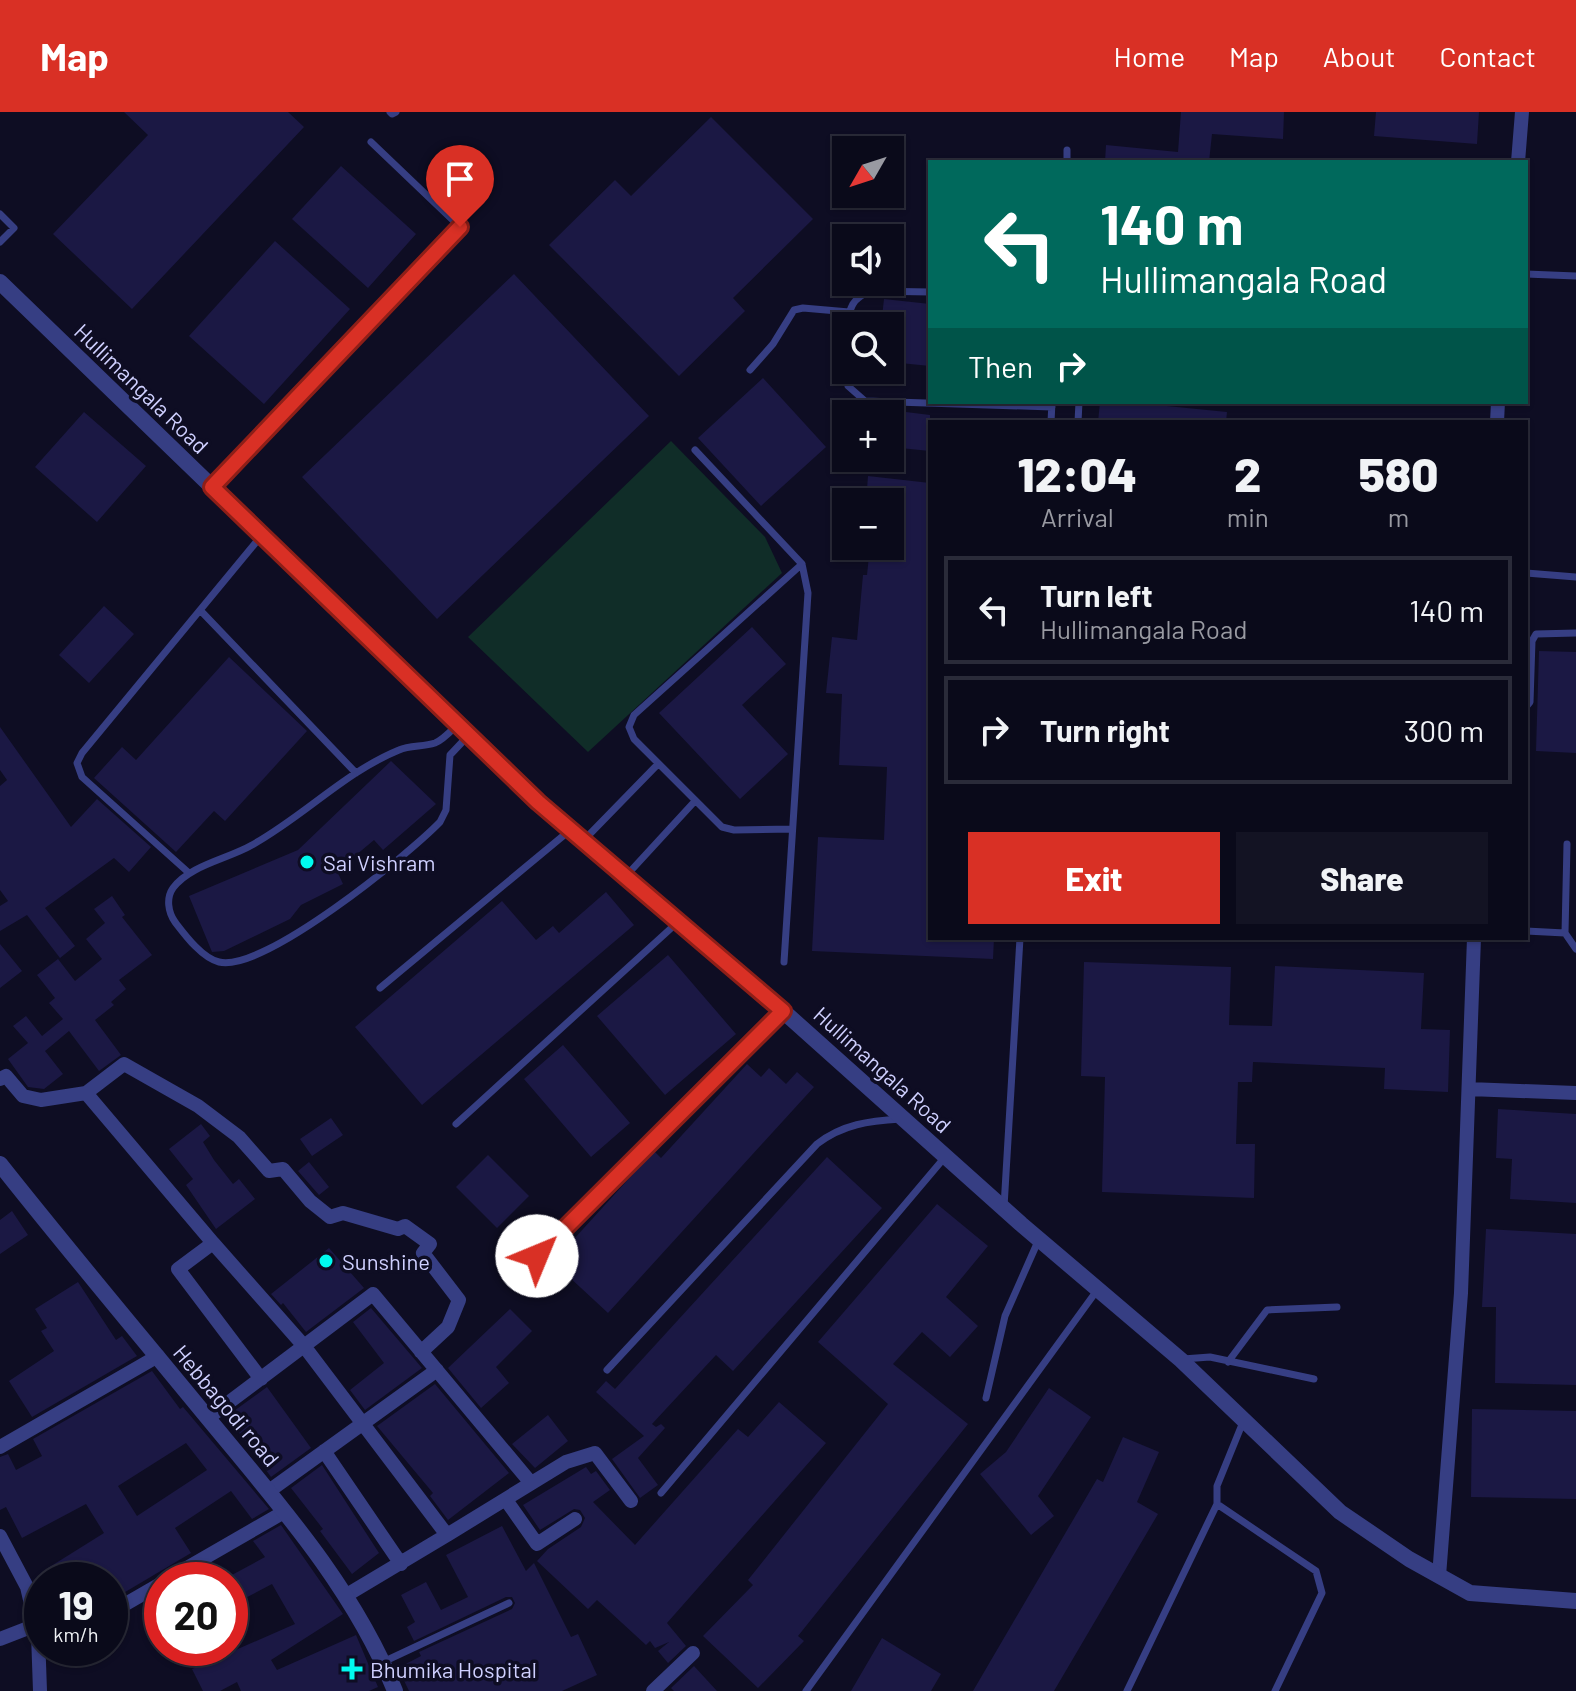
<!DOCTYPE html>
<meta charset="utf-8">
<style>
:root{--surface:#0a0a1a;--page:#131323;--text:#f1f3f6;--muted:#999aa2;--line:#2a2b39;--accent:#d93025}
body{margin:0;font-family:Barlow,sans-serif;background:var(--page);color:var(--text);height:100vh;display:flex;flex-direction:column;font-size:30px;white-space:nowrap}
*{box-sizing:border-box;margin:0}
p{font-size:26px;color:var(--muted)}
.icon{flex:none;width:44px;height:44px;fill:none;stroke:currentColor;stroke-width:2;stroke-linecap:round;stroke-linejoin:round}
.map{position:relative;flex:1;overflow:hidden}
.drawer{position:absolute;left:928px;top:308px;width:600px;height:520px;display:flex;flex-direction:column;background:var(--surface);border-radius:0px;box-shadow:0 2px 6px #0004,0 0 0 2px var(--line)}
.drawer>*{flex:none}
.banner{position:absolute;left:928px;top:48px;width:600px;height:244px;border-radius:0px;box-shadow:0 2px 6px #0004,0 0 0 2px var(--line);background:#00695c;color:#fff;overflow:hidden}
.needle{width:52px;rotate:231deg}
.controls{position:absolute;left:832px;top:24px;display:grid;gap:16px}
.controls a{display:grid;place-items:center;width:72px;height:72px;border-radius:0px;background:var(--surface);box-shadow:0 2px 6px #0004,0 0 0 2px var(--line);font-size:40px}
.speed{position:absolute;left:24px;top:1450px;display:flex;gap:16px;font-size:40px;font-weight:700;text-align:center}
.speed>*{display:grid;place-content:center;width:104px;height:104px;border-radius:50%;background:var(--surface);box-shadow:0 2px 6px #0004,0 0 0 2px var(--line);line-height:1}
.speed small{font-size:20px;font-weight:400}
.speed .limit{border:12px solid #d22;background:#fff;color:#111}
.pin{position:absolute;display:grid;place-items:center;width:68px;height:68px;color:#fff;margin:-82px -34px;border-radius:50% 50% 50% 0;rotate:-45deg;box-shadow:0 0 8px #0007}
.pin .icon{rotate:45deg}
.me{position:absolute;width:88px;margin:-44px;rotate:45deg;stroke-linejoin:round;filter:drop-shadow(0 0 6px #0008)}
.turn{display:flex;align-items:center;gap:28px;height:168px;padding:0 40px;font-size:36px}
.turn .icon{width:104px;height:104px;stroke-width:2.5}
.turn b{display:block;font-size:56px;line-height:68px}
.then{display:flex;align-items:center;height:76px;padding:0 40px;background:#0003;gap:16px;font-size:30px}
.eta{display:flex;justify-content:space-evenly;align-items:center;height:136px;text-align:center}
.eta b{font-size:48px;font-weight:800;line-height:56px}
.action{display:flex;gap:16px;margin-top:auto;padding:16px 40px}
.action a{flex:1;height:92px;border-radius:0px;background:var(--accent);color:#fff;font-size:32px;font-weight:800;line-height:92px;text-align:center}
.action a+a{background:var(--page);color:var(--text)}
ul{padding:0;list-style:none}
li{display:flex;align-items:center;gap:24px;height:108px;margin:0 16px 12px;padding:0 24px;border:4px solid var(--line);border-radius:0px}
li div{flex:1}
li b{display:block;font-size:30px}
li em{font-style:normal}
header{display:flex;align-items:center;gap:48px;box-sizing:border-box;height:112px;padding:0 40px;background:var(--accent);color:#fff}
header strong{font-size:38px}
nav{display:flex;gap:44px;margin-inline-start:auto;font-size:28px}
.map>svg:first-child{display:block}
.green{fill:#102d28}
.building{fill:#1b1844;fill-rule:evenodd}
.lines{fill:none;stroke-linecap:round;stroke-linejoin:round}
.service{stroke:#363e83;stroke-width:7}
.minor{stroke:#363e83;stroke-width:14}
.tertiary{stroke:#363e83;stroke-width:16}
.route-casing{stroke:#8d1f18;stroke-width:20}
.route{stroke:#d93025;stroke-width:14}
.poi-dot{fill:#00faef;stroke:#0e0d23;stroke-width:3}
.labels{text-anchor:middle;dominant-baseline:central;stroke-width:7;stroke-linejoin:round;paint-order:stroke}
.street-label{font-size:22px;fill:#cfd0ff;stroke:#0e0d23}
.poi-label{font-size:22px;fill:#cfd0ff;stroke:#0e0d23;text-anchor:start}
</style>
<header>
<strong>Map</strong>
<nav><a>Home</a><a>Map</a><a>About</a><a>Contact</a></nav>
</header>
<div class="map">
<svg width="1576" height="1579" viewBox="0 0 1576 1579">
<rect width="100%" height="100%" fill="#0e0d23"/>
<path class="green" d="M671,329L765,425L782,461L588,640L468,525Z"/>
<path class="building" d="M124,0H288L304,15L132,197L53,122L148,23Z
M1181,0H1284L1283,27L1212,22L1209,50H1105L1106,33L1178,40Z
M1376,0H1479L1477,32L1374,24Z
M711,5L813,107L733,186L745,199L679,264L549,133L615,68L631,84Z
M341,54L416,122L368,176L292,107Z
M275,129L350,197L264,292L189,224Z
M514,162L649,304L437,507L302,365Z
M884,187L930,192V254L890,250V214H881Z
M763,266L826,335L761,394L698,326Z
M1100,290H1127L1227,300L1226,310H1098Z
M890,298L930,303V339L890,335Z
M84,300L146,354L97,410L35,355Z
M868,364L930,371V826H994L993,847L812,839L818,725L884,728L887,655L839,653L842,582L826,581L832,525L857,528L863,463H867L870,434H890V390H866Z
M104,494L134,522L89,571L59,543Z
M752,515L786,552L742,593L788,642L740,687L659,601Z
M1539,539L1576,540V641L1536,639Z
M229,545L307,619L225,709L214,699L176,740L94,666L122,635L136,648Z
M0,615L71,715L97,687L151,735L129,760L114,746L45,796L75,834L60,846L27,803L0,819V794L8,789L0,778V674L7,668L0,658Z
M391,649L436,692L383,738L374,728L337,759L343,772L301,793L290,807L224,839L212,840L189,784L298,738Z
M606,780L634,813L422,993L355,915L502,789L536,828L553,814L559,821Z
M112,784L125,803L122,805L152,843L119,868L126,877L111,890L114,893L95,908L121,943L99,959L69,919L45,939L63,962L44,977L28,975L8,947L28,931L13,914L26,904L42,924L63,907L49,891L55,886L37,863L58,847L75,869L102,847L86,827L105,811L94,797Z
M0,832L22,859L0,876Z
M668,843L736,922L665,983L597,904Z
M1084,850L1231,855L1229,913L1272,914L1275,854L1424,861L1421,917L1450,918L1448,980L1384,977L1385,956L1253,950L1252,970H1238L1236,1032H1255L1254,1086L1102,1080L1105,965L1081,964Z
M563,933L630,1011L591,1045L524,967Z
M747,952L761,965L769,956L786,972L797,960L814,975L608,1201L553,1150L654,1039L661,1046Z
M1498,997L1576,1002V1091L1510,1087L1512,1047L1496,1046Z
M331,1006L343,1023L312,1044L300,1027Z
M201,1012L210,1024L203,1030L214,1048L233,1072L239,1067L255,1087L216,1117L186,1073L193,1067L169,1037Z
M488,1043L529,1084L497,1116L456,1075Z
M827,1045L882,1096L733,1259L716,1243L652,1312L656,1315L661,1312L665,1316L638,1346L658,1373L640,1386L612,1347L644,1324L596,1280L606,1269L615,1277Z
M309,1050L329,1075L319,1083L298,1059Z
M937,1092L988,1134L946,1185L978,1214L950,1245L922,1220L893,1252L968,1312L798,1524L804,1529L758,1576L703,1524L753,1473L748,1468L888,1292L818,1230Z
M12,1099L28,1123L0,1142V1108Z
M1486,1117L1576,1122V1273L1495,1271L1496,1195H1482Z
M329,1136L364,1176L306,1220L283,1191L281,1193L271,1182Z
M78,1170L116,1228L122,1224L137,1244L32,1305L9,1269L54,1239L41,1219L47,1216L35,1197Z
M371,1196L422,1256L365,1298L350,1278L384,1251L353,1210Z
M510,1197L532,1219L496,1255L509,1271L481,1296L448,1256Z
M152,1259L180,1297L183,1295L269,1397L252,1407L231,1379L175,1416L191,1441L110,1489V1468H55L48,1456L104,1421L86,1392L22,1426L6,1395L0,1398V1345L8,1342L16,1358L42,1344L33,1327ZM186,1331L207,1358L137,1404L118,1374Z
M435,1272L509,1361L448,1408L430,1384L433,1381L377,1314Z
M267,1275L311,1336L271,1365L227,1304Z
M1049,1276L1091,1305L1038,1384L1054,1404L1031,1423L980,1362L1006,1340Z
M779,1290L826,1331L667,1511L686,1534L668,1551L658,1539L669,1530L655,1536L650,1529L646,1533L597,1488L588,1497L537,1449L548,1437L581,1415L585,1406L580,1398L574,1397L540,1418L523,1393L586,1355L591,1362L596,1359L610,1378L593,1390L635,1433L738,1317L748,1325Z
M1472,1297L1576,1299V1387L1471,1385Z
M548,1303L568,1329L535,1356L512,1332Z
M1123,1325L1159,1340L1137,1390L1158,1402L1054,1579H973L1097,1367L1103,1370Z
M322,1353L379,1441L352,1462L320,1419L323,1417L291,1376Z
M281,1413L343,1502L271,1548L277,1558L356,1523L378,1575L369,1579H241L237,1570L220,1579H203L192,1557L295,1512L272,1472L230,1494V1464L265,1445L253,1429Z
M502,1414L526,1459L534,1451L571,1525L578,1522L597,1563L562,1579H409L398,1556L421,1544L419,1540L512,1497L515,1491L512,1485H506L414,1529L407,1515L415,1510L401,1483L426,1470L441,1498L468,1485L446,1443Z
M162,1483V1513L148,1490Z
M882,1526L941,1562L931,1579H851Z
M694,1554L717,1579H674L671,1576Z"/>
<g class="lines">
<path class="service" d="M390,0L392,2L396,0
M1067,50V38
M0,102L14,116L0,130
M1526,162L1576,164
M848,214C849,196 852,186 871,179L930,180
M750,258L773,232L794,198L803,196L849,200
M846,258L848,274L865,289L1052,295
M1051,310L1052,290
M1078,310L1079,290
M695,338L802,452L808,481L784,850
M214,374L460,115L371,30
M1526,461L1576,465
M200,498L356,661
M1526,595L1530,590L1532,529L1536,522L1576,521
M458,612C451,619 443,628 435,631C423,635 410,633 399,638C345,660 303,705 252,733C228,747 190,753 173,776C166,786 168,800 175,810C185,823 202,846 219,850C263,861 408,743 440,710L446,698L450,643L467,625
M792,717L734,718L722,715L634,627L629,615L634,603L802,452
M584,728L658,652
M189,761L82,665L77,651L82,641L262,423
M626,764L695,689
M1526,819L1565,821L1576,837
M1565,821L1567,732
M380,876L569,719
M456,1012L679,809
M1004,1095L1020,826
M537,1144L782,900
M1183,1247L1210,1245L1314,1267
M1228,1250L1267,1198L1337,1195
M607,1258L817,1032C843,1012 869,1009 901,1007
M986,1286L1005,1204L1039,1127
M1243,1310L1217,1374V1392L1316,1459L1322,1481L1275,1579
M661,1381L945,1045
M383,1550L509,1491
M806,1579L1098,1177
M1127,1579L1217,1392"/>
<path class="minor" d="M1518,50L1522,0
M1497,310L1498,290
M0,967L6,964L23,984L41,988L86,981L124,952L198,994L239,1025L269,1059L283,1057L310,1089L330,1105L343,1101L398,1117L405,1114L430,1132L423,1141L459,1188L448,1215L421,1240
M1469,977L1576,981
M86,981L213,1131
M261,1267L178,1157L213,1131L304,1234L447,1423L345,1484
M208,1306L373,1182L531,1371
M0,1335L158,1244
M324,1339L401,1452
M269,1379L437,1258
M506,1388L537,1432L575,1407
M447,1423L566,1350L595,1341L631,1389
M0,1424L27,1475L38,1522L40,1579
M1439,1464L1461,1181L1474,826
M166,1468L284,1400
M110,1501L162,1471
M0,1527L36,1513
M653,1579L693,1541"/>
<path class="tertiary" d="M0,170L538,690L783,899L1021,1112L1181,1248L1340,1400L1409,1447L1470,1481L1576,1489
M0,1052C68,1138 138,1221 207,1305C277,1390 354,1476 395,1579"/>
</g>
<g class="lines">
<g class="route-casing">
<path id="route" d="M460,115L212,375L538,690L783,899L537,1144"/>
</g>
<use href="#route" class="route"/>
</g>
<g class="poi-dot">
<circle cx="307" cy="750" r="8"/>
<circle cx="326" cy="1149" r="8"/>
<path d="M348 1545h8v8h8v8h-8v8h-8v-8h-8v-8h8z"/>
</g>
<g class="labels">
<g class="street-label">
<text transform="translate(142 276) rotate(44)">Hullimangala Road</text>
<text transform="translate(883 957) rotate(42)">Hullimangala Road</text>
<text transform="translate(227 1293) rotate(50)">Hebbagodi road</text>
</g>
<g class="poi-label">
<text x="323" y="750">Sai Vishram</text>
<text x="342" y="1149">Sunshine</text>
<text x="370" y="1557">Bhumika Hospital</text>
</g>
</g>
</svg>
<div class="controls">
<a><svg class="needle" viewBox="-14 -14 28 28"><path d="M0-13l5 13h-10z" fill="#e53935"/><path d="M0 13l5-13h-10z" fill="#999aa2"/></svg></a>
<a><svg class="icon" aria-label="sound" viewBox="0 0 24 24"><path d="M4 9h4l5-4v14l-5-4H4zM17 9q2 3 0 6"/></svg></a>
<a><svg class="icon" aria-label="search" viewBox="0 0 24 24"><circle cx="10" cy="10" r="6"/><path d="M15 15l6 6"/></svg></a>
<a>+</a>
<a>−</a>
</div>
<div class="speed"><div>19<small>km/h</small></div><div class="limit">20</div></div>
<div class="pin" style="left:460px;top:115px;background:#d93025"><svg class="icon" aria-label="arrive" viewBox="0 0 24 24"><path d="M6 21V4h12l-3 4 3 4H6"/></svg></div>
<svg class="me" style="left:537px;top:1144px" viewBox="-20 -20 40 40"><circle r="19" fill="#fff"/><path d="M0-13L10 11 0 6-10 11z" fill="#d93025"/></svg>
<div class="banner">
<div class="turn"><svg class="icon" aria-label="left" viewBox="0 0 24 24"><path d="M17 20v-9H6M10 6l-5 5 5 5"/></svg><div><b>140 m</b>Hullimangala Road</div></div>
<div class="then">Then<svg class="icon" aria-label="right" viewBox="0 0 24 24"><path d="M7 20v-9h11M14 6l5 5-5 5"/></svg></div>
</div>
<section class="drawer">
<div class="eta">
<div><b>12:04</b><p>Arrival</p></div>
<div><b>2</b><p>min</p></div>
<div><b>580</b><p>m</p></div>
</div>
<ul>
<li><svg class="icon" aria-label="left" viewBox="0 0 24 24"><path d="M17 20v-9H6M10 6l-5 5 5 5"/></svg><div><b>Turn left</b><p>Hullimangala Road</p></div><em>140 m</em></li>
<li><svg class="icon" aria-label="right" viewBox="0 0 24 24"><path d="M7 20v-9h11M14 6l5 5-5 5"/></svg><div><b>Turn right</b></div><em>300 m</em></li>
</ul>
<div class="action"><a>Exit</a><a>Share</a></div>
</section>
</div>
